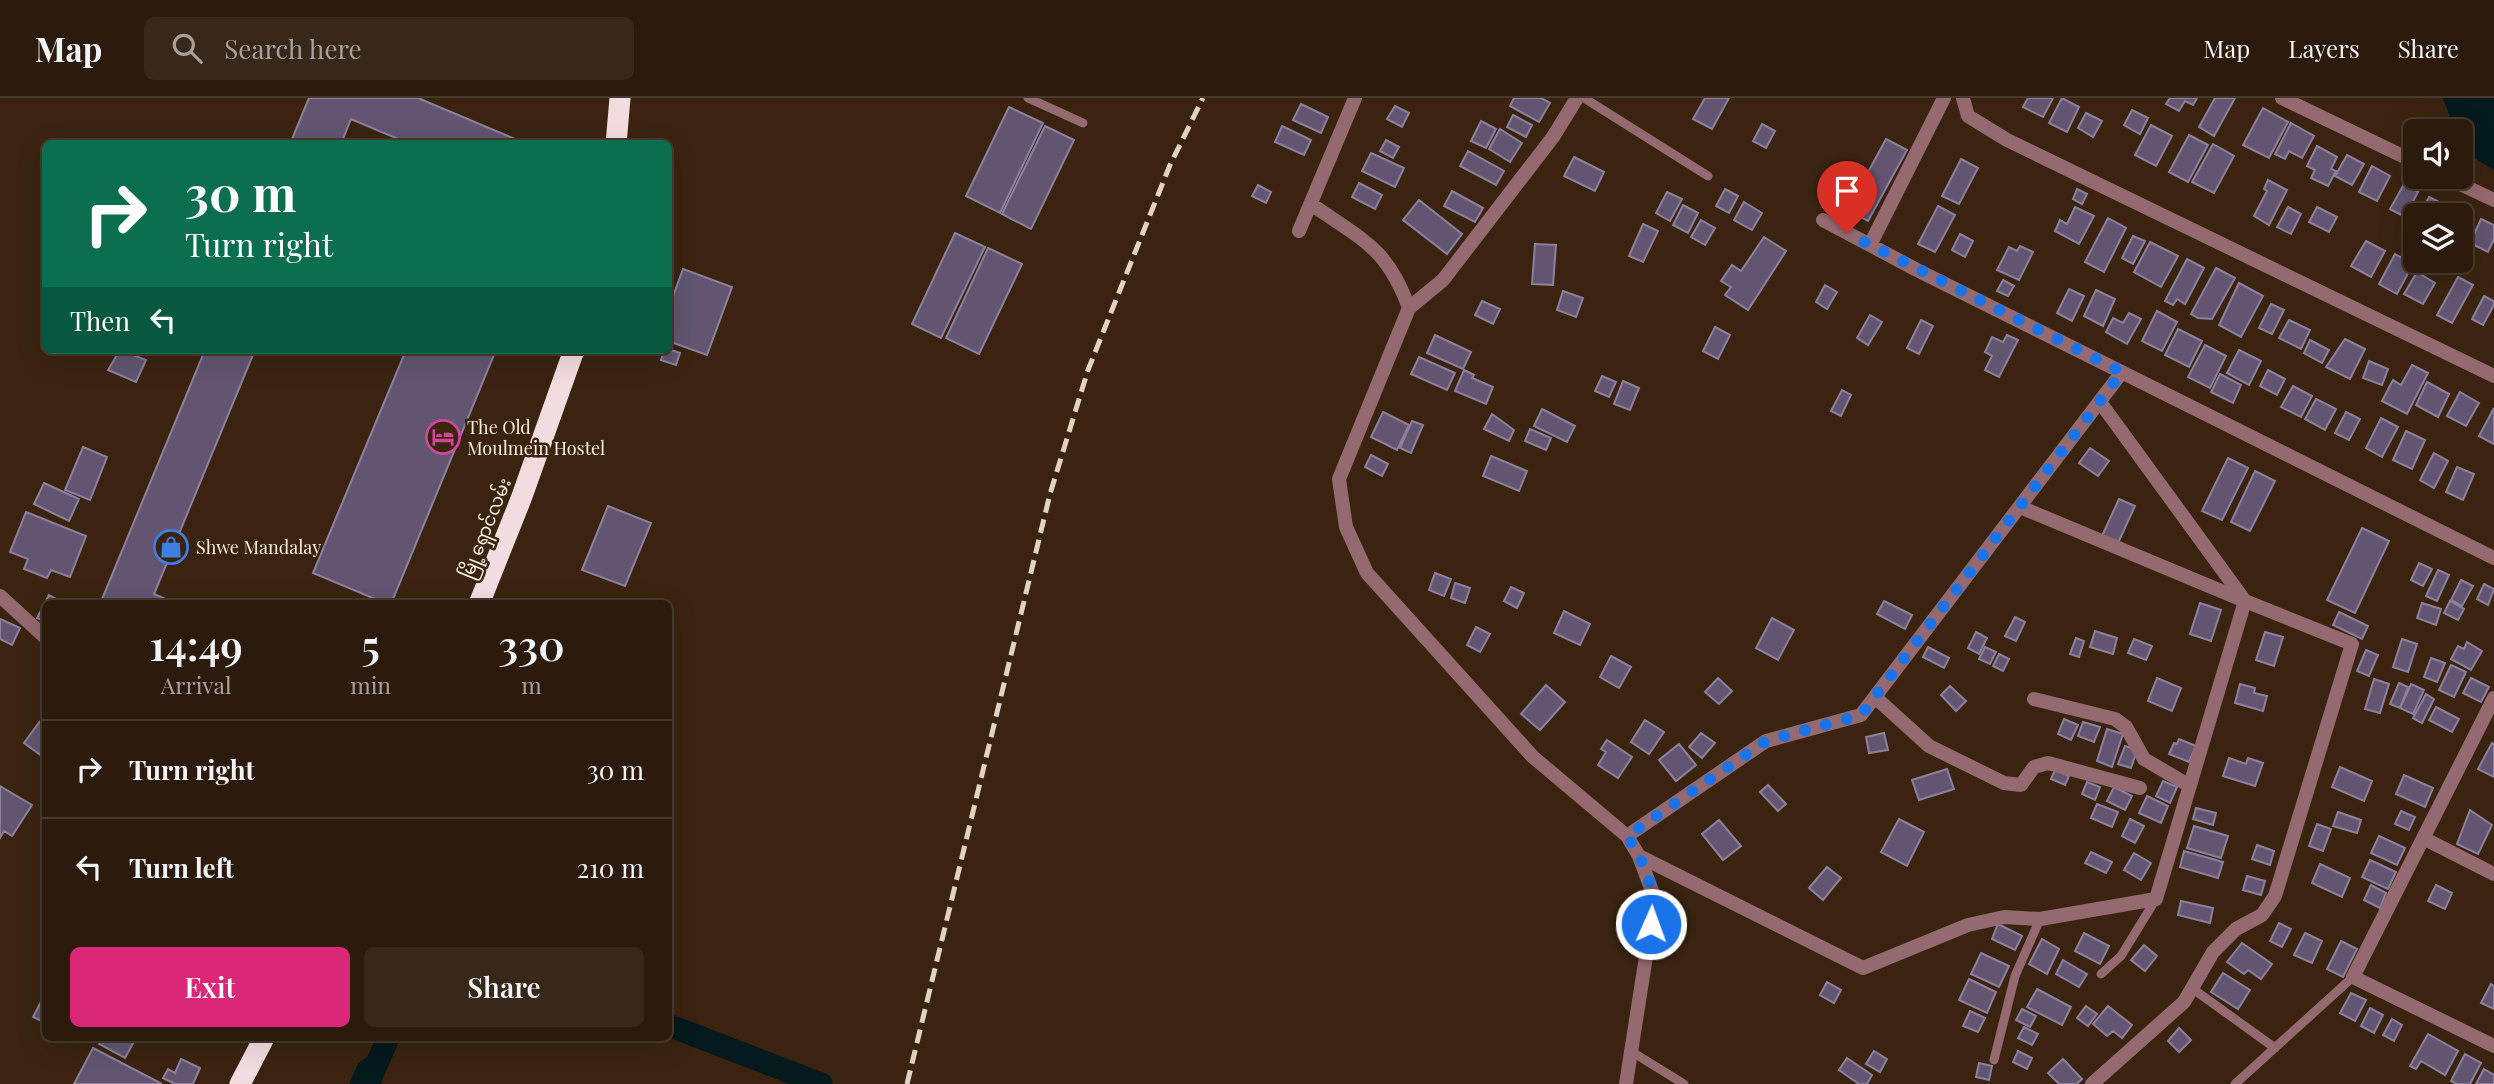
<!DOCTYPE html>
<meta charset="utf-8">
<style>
:root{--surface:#2c1b0c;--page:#38281a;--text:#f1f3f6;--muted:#a6a19d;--line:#48392d;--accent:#db2777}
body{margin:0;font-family:"Playfair Display","Noto Sans Myanmar",serif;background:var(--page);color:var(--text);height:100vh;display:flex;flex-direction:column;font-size:26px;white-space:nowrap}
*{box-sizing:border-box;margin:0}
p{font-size:23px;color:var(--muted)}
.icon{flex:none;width:38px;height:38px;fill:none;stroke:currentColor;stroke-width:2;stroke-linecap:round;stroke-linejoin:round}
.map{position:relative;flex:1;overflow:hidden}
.drawer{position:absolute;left:42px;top:502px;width:630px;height:441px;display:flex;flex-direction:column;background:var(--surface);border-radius:10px;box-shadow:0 7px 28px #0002,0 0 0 2px var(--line)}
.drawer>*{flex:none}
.top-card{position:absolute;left:42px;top:42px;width:630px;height:214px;border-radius:10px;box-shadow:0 7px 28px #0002,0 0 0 2px var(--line);background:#0b6e4f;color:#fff;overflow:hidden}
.buttons{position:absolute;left:2403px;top:21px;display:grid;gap:14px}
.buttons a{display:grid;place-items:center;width:70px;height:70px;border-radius:10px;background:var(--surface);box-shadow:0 7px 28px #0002,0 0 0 2px var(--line);font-size:35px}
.pin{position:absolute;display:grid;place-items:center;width:60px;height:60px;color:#fff;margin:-72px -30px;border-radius:50% 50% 50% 0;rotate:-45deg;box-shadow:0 0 7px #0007}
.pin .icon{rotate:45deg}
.me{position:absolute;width:77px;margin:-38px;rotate:2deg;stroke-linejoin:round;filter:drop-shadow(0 0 5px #0008)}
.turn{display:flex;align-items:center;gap:24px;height:147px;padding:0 28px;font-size:32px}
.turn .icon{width:91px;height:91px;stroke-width:2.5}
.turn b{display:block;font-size:49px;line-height:60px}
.then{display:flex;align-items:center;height:66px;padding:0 28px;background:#0003;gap:14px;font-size:26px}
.eta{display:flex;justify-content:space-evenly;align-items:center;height:119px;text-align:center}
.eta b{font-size:42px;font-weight:600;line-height:49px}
.button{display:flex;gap:14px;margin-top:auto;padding:14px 28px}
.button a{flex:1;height:80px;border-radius:10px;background:var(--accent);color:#fff;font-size:28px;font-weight:600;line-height:80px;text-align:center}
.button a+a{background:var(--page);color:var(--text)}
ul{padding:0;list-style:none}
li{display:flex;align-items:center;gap:21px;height:98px;padding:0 28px;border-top:2px solid var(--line)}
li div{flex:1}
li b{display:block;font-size:26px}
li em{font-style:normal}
header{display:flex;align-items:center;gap:42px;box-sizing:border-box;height:98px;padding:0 35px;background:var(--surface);border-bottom:2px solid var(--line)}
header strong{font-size:33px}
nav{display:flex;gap:38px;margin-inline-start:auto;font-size:24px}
.search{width:490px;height:63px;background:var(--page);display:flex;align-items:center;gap:18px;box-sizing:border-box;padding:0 24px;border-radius:10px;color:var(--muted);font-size:26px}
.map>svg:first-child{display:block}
.water{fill:#051a1c}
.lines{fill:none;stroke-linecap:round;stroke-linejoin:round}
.canal{stroke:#051a1c;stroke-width:23}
.building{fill:#615571;stroke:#8c809d;stroke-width:2}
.lane{stroke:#956970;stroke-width:9}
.street{stroke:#956970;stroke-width:14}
.highway{stroke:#f3dcdf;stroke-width:21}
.rail{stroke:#e1d2c4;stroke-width:5;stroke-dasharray:14 7;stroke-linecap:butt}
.route{stroke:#1a73e8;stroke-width:12;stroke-dasharray:0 21.6}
.labels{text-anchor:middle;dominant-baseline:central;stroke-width:5;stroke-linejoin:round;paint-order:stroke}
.poi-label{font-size:18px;fill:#fbede0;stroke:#3a2410;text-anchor:start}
.street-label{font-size:18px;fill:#fbede0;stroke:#3a2410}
</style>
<header>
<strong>Map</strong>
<div class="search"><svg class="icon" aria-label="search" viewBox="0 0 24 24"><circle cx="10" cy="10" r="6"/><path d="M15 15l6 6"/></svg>Search here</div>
<nav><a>Map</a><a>Layers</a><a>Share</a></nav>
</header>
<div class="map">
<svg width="2494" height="986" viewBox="0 0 2494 986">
<rect width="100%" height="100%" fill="#3a2410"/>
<path class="water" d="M2443,0H2494V72C2478,62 2460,55 2460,33H2455Z
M377,951L389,959L377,986H349L358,966Z"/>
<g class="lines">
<path class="canal" d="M668,927L821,986
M368,986L388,940"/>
</g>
<path class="building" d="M309,0H418L527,46H410L351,21L341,46H290Z
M1514,0H1541L1550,5L1539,24L1510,8Z
M1705,0H1729L1712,31L1693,21Z
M2028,0H2053L2043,19L2023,9Z
M2062,0L2079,9L2067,34L2049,25Z
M2170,0H2197L2193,7L2185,3L2179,13L2166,6Z
M2215,0H2235L2214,38L2199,29Z
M1301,6L1328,19L1321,35L1293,22Z
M1395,8L1409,15L1402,29L1387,21Z
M1009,9L1043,25L1000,115L966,98Z
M2263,10L2288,24L2269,60L2243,47Z
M2132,12L2148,20L2140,36L2124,27Z
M2086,15L2102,23L2093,39L2078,30Z
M1513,17L1532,27L1526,39L1507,29Z
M1481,23L1496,31L1486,50L1471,43Z
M2291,25L2314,38L2302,60L2289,53L2285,61L2275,56Z
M1762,26L1775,33L1766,50L1753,43Z
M2151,27L2172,38L2156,68L2135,57Z
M1045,28L1074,42L1031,131L1002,116Z
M1282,28L1311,42L1304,57L1275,44Z
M1500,31L1522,45L1510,64L1489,51Z
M2189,37L2208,47L2188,84L2169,74Z
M1886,41L1907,52L1868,123L1838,107L1851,83L1861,87Z
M1386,42L1399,49L1393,60L1380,53Z
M2213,46L2234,58L2214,95L2192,84Z
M2317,48L2337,59L2331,71L2336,73L2328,88L2311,80L2315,72L2307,68Z
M1468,53L1504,73L1496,87L1460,68Z
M1371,55L1404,70L1395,89L1362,73Z
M2347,57L2364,66L2352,87L2335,78Z
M1574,59L1604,74L1595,93L1564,78Z
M1961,61L1978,70L1959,106L1942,98Z
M2372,68L2390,78L2377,103L2359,94Z
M2268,82L2287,92L2269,127L2254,118L2267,93L2264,91Z
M1359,85L1382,97L1375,111L1352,99Z
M2404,86L2418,94L2405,119L2390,111Z
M1258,87L1271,94L1266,105L1252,98Z
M1725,91L1738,98L1729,115L1716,108Z
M2077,91L2087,96L2082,106L2073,101Z
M1452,93L1483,110L1475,124L1444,108Z
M1667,94L1682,101L1670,123L1656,115Z
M2429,99L2445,107L2439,117H2419Z
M1419,102L1462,136L1447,156L1403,122Z
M1744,104L1762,115L1752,132L1734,122Z
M1683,107L1698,115L1688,135L1673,127Z
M1938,108L1955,117L1935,154L1918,146Z
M2075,109L2094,118L2079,146L2055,133L2060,122L2067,126Z
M2288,109L2301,116L2291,136L2277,129Z
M2317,109L2337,119L2329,134L2309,124Z
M2451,111L2472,122L2460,143V117H2447Z
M2108,120L2126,130L2104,174L2085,164Z
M2481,121L2494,127V141L2488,154L2470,145Z
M1701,122L1715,130L1705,147L1691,139Z
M1643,126L1658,133L1643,164L1629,158Z
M955,135L985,149L941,240L912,226Z
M1960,136L1973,143L1965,159L1952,152Z
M2133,138L2145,143L2133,166L2122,160Z
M1764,139L1786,153L1748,212L1725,197L1731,189L1721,183L1732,167L1741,173Z
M2366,143L2385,153L2371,179L2351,168Z
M2150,144L2178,158L2161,189L2134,174Z
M1535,146L1556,147L1553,187L1532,186Z
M2020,148L2033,154L2019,182L1997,172L2009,149L2017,153Z
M988,150L1022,166L979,256L946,240Z
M2395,156L2413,166L2397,196L2379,186Z
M2187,161L2204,170L2185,206L2177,201L2173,207L2165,203Z
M2216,170L2235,180L2212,221L2198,220L2191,216Z
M683,171L732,189L707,257L668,243V212Z
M2417,174L2435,185L2423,206L2404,196Z
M2458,179L2473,187L2452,225L2437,217Z
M2003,182L2014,188L2008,198L1997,193Z
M2239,185L2263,198L2241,239L2219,227Z
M1825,187L1837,194L1827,211L1816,204Z
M2069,191L2084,198L2072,223L2057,215Z
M2096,192L2115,201L2103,228L2084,218Z
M1563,193L1583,200L1576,219L1557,212Z
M2484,198L2494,203V207L2483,227L2472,221Z
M1482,203L1500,211L1493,226L1475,217Z
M2271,206L2284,212L2272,236L2259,230Z
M2157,213L2177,224L2162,253L2142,243Z
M2129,215L2141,221L2127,246L2106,234L2113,220L2123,225Z
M1870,217L1882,224L1868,247L1857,240Z
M1921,222L1933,228L1919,256L1907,250Z
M2289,222L2310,232L2301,251L2279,240Z
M1715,229L1730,237L1718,261L1703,253Z
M2178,231L2202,243L2189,269L2165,257Z
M1435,237L1471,254L1463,271L1427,255Z
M2007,237L2018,242L1999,279L1985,272L1992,258L1985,254L1992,239L2003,244Z
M2345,241L2365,251L2350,281L2326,269Z
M2310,242L2329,252L2322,265L2304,255Z
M2205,247L2226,258L2210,290L2188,279Z
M668,251L680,255L676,267L661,262L664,252Z
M120,252L146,262L136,284L108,272Z
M205,252H255L154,496L177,506H100Z
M406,252H496L391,506H387L313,475Z
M2239,252L2261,263L2249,287L2227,275Z
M1419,259L1455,275L1447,292L1411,276Z
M2369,263L2388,271L2382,287L2363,280Z
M2412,267L2428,275L2407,316L2382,303L2393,282L2401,287Z
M1464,272L1474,277L1472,280L1493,289L1486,306L1455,293Z
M2268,272L2285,281L2277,297L2260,288Z
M2220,276L2241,287L2233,305L2211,294Z
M1602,278L1616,284L1609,299L1595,293Z
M1623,283L1639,290L1630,312L1614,306Z
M2427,284L2449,296L2438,319L2416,307Z
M2293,288L2312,298L2301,319L2281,309Z
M1842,292L1851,297L1841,318L1831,313Z
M2460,294L2479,305L2466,328L2447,318Z
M2316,301L2336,311L2325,332L2305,321Z
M2494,310V346L2479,338Z
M1542,311L1575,328L1567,344L1534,328Z
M1383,314L1409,327L1397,352L1371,339Z
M2346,314L2360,321L2349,342L2335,335Z
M1492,316L1514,332L1509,343L1484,331Z
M2381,320L2398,329L2382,359L2366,350Z
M1412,323L1423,327L1411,355L1400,350Z
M1530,331L1551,340L1546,352L1525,343Z
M2406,333L2425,342L2412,371L2393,362Z
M83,349L107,359L90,402L65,392Z
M2090,350L2109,363L2098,378L2079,365Z
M2434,355L2448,363L2434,390L2420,382Z
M1371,357L1388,366L1382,378L1365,369Z
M1491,358L1527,373L1519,393L1483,378Z
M2228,360L2248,370L2222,422L2202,413Z
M2457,369L2474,376L2463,402L2446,394Z
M2255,373L2275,383L2250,433L2231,424Z
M44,385L79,401L69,423L34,406Z
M2119,401L2135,408L2118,445L2102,438Z
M608,408L651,425L625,488L582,472Z
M26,414L86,438L70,479L51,472L47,480L24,471L28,461L10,454Z
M2362,430L2389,443L2355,515L2327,502Z
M2419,465L2432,471L2423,488L2411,482Z
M2438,472L2449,477L2437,503L2426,498Z
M1435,475L1451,481L1444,498L1429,492Z
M2461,482L2473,488L2462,508L2451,502Z
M1455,485L1470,490L1465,505L1451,500Z
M2484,486L2494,491L2488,507L2477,501Z
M1511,489L1524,495L1517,510L1504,503Z
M49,497L65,506H46V524L37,520Z
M1884,503L1912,517L1905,531L1877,516Z
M2450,503L2464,511L2458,522L2444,515Z
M2200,505L2221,512L2211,543L2190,536Z
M2422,505L2441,511L2436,527L2417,520Z
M1564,513L1590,526L1580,547L1554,535Z
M2339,514L2368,528L2362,541L2333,527Z
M2015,519L2025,524L2016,543L2005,538Z
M1772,520L1794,532L1778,562L1756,550Z
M0,521L20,530L12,547L0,541Z
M1476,529L1490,536L1480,554L1467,547Z
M2095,533L2117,540L2113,556L2090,549Z
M1976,534L1987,540L1979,556L1968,550Z
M2265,534L2283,539L2274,568L2256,562Z
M2076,540L2084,543L2079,559L2070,556Z
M2134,541L2152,548L2146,562L2128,555Z
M2402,541L2417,546L2408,574L2393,569Z
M2467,544L2482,553L2471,572L2451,561L2458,548L2464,551Z
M1928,549L1949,560L1944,570L1923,559Z
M1985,549L1996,554L1990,566L1979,561Z
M2366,552L2378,557L2369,578L2357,573Z
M1999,556L2009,561L2003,573L1993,568Z
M1611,558L1631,569L1619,590L1600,579Z
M2431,560L2445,565L2437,584L2424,579Z
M2451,567L2466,574L2454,599L2439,592Z
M1718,580L1732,593L1719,606L1705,594Z
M2157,580L2181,590L2172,613L2148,603Z
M2471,580L2489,589L2481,604L2463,595Z
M2374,581L2389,586L2380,615L2365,611Z
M2399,585L2408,589L2400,610L2390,606Z
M2240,586L2255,590L2254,595L2267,598L2263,613L2235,605Z
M2411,586L2424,592L2413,616L2400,610Z
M1546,587L1565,604L1540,632L1521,616Z
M1950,588L1966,603L1956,613L1941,597Z
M2426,596L2434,601L2422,625L2413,620Z
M2436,609L2459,621L2452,634L2429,622Z
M46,615V661L24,645Z
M2064,621L2078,627L2071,642L2058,636Z
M1645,622L1664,634L1649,656L1631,644Z
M2083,624L2100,629L2094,644L2078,638Z
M2107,631L2123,636L2112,669L2097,663Z
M1701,635L1715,645L1702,660L1689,649Z
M1884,635L1888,652L1869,655L1866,639Z
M2179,641L2196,648L2189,664L2169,656L2174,645L2177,646Z
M1607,642L1632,659L1618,680L1598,667L1606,654L1601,651Z
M2492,645L2494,647V679L2478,671Z
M1679,646L1696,667L1676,683L1659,662Z
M2125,648L2137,652L2131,670L2118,666Z
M2229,660L2246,666L2248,660L2263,665L2255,688L2223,678Z
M2340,669L2372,683L2364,703L2332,689Z
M1947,671L1954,691L1919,702L1912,682Z
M2055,672L2069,678L2065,687L2051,681Z
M2404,677L2433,690L2425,709L2396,696Z
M2163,683L2177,689L2170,705L2156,698Z
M2087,684L2100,689L2095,702L2082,696Z
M1768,687L1786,706L1778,713L1760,694Z
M0,688L32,707L12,738L4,733L0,740Z
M2114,689L2132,698L2125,712L2107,703Z
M2147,698L2168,708L2161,725L2139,715Z
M2097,706L2118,714L2112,729L2091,720Z
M2196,710L2216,715L2213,727L2193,721Z
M2470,712L2492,727L2478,756L2457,746Z
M2401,713L2415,719L2409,732L2395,726Z
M2338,714L2361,722L2357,735L2333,728Z
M1899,721L1924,734L1907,768L1881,754Z
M2130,721L2144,728L2135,745L2122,738Z
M1719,722L1741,748L1723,762L1702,736Z
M2317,726L2331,731L2323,753L2309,748Z
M2194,728L2228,738L2221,760L2187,750Z
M2379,738L2405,750L2397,767L2371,755Z
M2257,747L2274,753L2270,767L2252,761Z
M2184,753L2223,764L2218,780L2180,769Z
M2091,754L2112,764L2106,775L2085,765Z
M2134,755L2151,765L2141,782L2124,772Z
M2370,762L2396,774L2388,791L2362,779Z
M2320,766L2350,780L2342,799L2312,785Z
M1827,769L1841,780L1823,802L1809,790Z
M2247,778L2265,783L2261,797L2243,792Z
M2371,787L2386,795L2380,810L2364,802Z
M2436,787L2452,795L2445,811L2428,803Z
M2181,803L2213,810L2210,825L2178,817Z
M2279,825L2291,831L2282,849L2270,843Z
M1998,826L2022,838L2015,852L1992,841Z
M2084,835L2109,848L2100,866L2075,853Z
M2305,835L2322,843L2312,865L2294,857Z
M2042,841L2059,851L2047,876L2029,866Z
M2341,843L2357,851L2343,879L2327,871Z
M2242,845L2272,866L2261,881L2248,872L2244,876L2227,864Z
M2144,847L2157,858L2145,873L2131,862Z
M1981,855L2009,868L1999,889L1971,876Z
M2063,862L2087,876L2079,889L2056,876Z
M2223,875L2250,892L2238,911L2211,894Z
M1969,881L1996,894L1987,915L1959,902Z
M1827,884L1841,892L1834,905L1820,897Z
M2491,886L2494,888V911L2481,905Z
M2037,891L2071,909L2062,927L2027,909Z
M46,894V925L33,919Z
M2351,895L2366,902L2355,923L2340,915Z
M2086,908L2097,916L2088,928L2077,920Z
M2108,908L2132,927L2122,940L2113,933L2107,938L2093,926Z
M2370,910L2383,917L2374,935L2361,928Z
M2022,911L2036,918L2030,929L2016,922Z
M1970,913L1985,920L1978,934L1963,928Z
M2392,921L2402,927L2394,943L2383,937Z
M2024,929L2038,936L2032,947L2018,940Z
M2179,930L2191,942L2179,954L2168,943Z
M2428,936L2458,953L2445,977L2421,963L2416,971L2410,968Z
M103,940H136L125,960L99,946Z
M93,950L162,986H74Z
M1874,953L1887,961L1880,974L1866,966Z
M2018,953L2032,960L2027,971L2013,964Z
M2465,956L2481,965L2470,986H2457L2451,983Z
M1847,960L1872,977L1867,986H1859L1839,972Z
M181,961L200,970L193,986H175L163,980L168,971L175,975Z
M2063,961L2082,981L2077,986H2059L2048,975Z
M1979,965L1992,968L1989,982L1976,979Z
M2484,971L2494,977V986H2476Z"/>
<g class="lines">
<path class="lane" d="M1028,0L1083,25
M1584,0L1708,78
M2101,876L2121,858L2156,801
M2193,891L2275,950
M1629,952L1684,986
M1994,962L2015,878L2040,821
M2235,986L2353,879"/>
<path class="street" d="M1577,0L1553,39L1443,182L1409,210L1339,381L1346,429L1367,475L1533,659L1627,738L1639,758L1655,801L1626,986
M1963,0L1968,18L2007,42L2494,278
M2282,0L2415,64
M2445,79L2494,102
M1311,106C1362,142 1387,149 1409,210
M1823,122L1917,172L2494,460
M1299,133L1355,0
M1870,147L1944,0
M0,498L46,540
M1875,599L1929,648L2004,685L2021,687L2034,669L2048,665L2140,690
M2494,600L2353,879L2494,948
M2034,601L2115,621L2126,629L2144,661L2190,688
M1627,738L1766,643L1861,617L2122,274
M2425,741L2494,776
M1639,758L1863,870L1968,827L2004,819L2040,821L2156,801L2245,503L2020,409
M2092,986L2184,904L2213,854L2236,831L2262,817L2275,798L2352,546L2245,503L2100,304"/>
<path class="highway" d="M616,46L620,0
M479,506L521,401L574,252
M240,986L264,940"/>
<path class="rail" d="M907,986L1050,396L1088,272L1170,67L1203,0"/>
</g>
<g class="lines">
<path class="route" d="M1651,826C1657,791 1646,769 1627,738L1766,643L1861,617L2122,274L1847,135"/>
</g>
<defs>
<g id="hotel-ring" transform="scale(1.75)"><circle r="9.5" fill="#3a2410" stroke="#d1479c" stroke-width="1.5"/><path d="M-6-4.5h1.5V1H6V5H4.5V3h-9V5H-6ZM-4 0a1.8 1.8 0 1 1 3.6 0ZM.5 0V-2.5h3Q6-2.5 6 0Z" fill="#d1479c"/></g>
<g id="shop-ring" transform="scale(1.75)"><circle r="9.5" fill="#3a2410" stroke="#3f7fe0" stroke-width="1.5"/><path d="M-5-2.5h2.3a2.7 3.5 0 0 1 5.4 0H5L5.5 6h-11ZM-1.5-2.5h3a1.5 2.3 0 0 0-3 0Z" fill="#3f7fe0"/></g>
</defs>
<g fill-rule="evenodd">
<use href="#hotel-ring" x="443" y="339"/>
<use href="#shop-ring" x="171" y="449"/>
</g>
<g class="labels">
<g class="poi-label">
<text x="467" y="329">The Old<tspan x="467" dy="21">Moulmein Hostel</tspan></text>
<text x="196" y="449">Shwe Mandalay</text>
</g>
<g class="street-label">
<text transform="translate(485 430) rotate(-68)">မြို့ရှောင်လမ်း</text>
</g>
</g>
</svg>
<div class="buttons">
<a><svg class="icon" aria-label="sound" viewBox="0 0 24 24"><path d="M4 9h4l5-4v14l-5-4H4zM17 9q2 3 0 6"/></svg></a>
<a><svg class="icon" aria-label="layers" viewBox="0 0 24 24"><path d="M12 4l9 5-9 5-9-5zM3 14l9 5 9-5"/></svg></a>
</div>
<div class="pin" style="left:1847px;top:135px;background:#d93025"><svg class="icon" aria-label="arrive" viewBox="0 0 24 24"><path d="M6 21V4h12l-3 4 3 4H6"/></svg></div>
<svg class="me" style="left:1651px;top:826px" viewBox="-20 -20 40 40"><circle r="17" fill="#1a73e8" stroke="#fff" stroke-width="3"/><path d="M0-11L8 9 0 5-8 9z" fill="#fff"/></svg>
<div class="top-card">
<div class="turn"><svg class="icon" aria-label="right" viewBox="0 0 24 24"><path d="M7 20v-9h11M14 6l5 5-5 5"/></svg><div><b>30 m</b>Turn right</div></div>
<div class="then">Then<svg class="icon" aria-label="left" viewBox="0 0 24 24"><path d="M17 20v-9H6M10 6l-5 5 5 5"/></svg></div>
</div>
<section class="drawer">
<div class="eta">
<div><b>14:49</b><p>Arrival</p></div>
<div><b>5</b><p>min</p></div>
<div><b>330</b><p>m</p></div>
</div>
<ul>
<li><svg class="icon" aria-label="right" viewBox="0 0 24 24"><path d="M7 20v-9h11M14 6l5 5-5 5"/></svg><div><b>Turn right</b></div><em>30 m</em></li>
<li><svg class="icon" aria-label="left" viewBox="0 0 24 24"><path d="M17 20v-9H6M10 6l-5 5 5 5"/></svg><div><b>Turn left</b></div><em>210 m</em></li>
</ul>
<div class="button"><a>Exit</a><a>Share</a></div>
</section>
</div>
